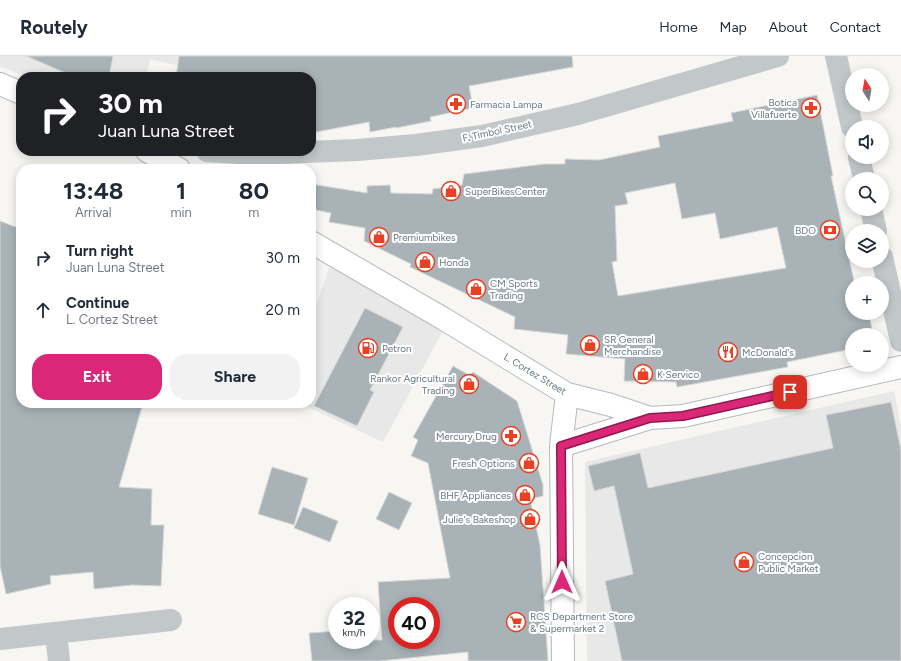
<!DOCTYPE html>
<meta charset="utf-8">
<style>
:root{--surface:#fff;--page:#f2f2f3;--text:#1f2937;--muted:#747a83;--line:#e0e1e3;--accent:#db2777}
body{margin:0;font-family:Figtree,sans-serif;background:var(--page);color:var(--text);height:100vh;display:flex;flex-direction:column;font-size:15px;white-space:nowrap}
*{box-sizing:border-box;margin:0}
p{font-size:13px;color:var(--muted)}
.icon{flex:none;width:22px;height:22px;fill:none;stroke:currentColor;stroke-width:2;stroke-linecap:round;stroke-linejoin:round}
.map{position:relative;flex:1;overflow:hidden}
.panel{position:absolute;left:16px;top:108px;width:300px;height:244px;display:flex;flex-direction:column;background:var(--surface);border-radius:16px;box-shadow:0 2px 10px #0003}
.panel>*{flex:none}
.guide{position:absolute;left:16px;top:16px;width:300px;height:84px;border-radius:16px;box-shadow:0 2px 10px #0003;background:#202124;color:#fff;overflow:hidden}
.needle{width:26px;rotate:349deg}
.tools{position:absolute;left:845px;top:12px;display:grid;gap:8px}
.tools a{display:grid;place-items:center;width:44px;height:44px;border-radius:50%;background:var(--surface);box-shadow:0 2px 10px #0003;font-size:20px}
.speed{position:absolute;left:328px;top:541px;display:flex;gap:8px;font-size:20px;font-weight:700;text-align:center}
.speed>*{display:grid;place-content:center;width:52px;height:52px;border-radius:50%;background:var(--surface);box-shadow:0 2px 10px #0003;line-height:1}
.speed small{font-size:10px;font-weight:400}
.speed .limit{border:6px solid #d22;background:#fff;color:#111}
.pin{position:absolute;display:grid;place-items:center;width:34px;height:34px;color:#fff;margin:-17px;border-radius:8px;box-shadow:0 2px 6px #0006}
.me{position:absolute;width:44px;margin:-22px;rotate:0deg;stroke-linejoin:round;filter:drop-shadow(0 0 3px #0008)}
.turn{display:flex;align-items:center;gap:14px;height:84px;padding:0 16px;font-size:18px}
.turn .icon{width:52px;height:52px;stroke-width:2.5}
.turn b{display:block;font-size:28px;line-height:34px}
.eta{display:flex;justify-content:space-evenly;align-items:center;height:68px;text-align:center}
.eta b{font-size:24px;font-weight:700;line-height:28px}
.primary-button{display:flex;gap:8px;margin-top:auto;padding:8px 16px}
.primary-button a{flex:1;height:46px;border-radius:16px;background:var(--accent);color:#fff;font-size:16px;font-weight:700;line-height:46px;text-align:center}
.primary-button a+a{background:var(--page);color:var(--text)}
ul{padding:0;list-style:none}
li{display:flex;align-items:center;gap:12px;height:52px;padding:0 16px}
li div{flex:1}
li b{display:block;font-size:15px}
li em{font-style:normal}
header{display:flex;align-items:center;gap:24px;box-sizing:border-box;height:56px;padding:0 20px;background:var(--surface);border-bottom:1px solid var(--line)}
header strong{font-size:19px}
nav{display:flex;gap:22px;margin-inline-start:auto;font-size:14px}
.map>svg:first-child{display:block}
.built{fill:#e7e8e7}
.building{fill:#a8b2b7;stroke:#d8d8d6;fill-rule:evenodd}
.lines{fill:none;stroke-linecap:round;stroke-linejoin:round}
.secondary-casing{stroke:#b4babe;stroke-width:24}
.street{stroke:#c2c7c9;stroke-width:22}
.secondary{stroke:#fff;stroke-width:22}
.route-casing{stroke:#8e194d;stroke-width:10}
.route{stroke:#db2777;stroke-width:7}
.labels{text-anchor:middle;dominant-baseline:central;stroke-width:4;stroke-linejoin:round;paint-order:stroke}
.poi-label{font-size:10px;fill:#657985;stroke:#fff;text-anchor:start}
.street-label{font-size:10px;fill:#657985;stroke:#fff}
</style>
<header>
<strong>Routely</strong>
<nav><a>Home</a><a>Map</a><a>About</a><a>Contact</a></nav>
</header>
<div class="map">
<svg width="901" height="605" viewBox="0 0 901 605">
<rect width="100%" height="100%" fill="#f7f6f3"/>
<path class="built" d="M0,0H247L246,21H228L150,3L146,21H27L0,10Z
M330,209L445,271L383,386L299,347H311V264Z
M894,335L901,373V605H587L585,406Z"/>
<path class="building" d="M26,0H113L109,21H75Z
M179,0H572L573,11L469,30L473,52L430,61L431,65L396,72V71L370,76L369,66L311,77V21H176Z
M817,39L833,120H831L854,225L862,223V227H852V257H869L873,279H852V293L787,306L788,311L677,331L676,326L624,325L625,303L566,298L568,279L514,273L515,261L410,211L411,208L364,185L365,172L329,166L331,157L311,153V128L367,137V130L390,129L391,137L432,138L433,133L462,129L464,118L544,108H565V103L599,104L660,91L658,80L733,65L731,57ZM675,127L682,163L715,157L720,183L777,171L786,212L618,240L612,206L617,205L615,150L628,148L625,137Z
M0,165L21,173V347H143L119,431L152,433L151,469H164L161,530L132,529L94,533L93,516L50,520L51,528L6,538L0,510Z
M365,252L403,271L370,334L374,336L357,370L314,350Z
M453,310L469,319L473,316L517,345L543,429V440L530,443L540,489L548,605H468V596L380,605H312L309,577L337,575V584H382L378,526L450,522L428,407L411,400L418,384L413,381ZM397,550H431V584H397Z
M891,346L901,394V605H622L605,525L633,518L614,430L594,435L588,410L640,397L648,432L833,392L826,359Z
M272,411L308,422L294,469L258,458Z
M389,436L412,447L399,474L376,463Z
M303,451L338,465L330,486L294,472Z"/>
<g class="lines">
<g class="secondary-casing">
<path id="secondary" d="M0,28L21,37
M147,95L179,113
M311,186L444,263L567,338L611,349L650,362L683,360L901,311
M561,390L650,362
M563,605L561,390L567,338"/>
</g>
<path class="street" d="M836,0L852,71
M207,95L255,98L357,94L416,89L482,80L578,58L778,0
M859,101L864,123
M871,153L876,175
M882,201L901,285
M56,577L59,605
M0,583L171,564"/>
<use href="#secondary" class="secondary"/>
</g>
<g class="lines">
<g class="route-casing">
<path id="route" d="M562,526L561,390L650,362L683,360L790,336"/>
</g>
<use href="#route" class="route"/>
</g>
<defs>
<g id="pharmacy-ring" transform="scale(1)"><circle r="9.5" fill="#fff" stroke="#e84022" stroke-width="1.5"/><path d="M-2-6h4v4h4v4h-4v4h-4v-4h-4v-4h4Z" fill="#e84022"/></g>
<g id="shop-ring" transform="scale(1)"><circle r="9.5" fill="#fff" stroke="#e84022" stroke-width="1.5"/><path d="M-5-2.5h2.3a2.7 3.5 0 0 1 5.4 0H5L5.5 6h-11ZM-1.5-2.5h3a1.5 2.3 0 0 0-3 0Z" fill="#e84022"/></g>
<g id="bank-ring" transform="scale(1)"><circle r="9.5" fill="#fff" stroke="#e84022" stroke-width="1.5"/><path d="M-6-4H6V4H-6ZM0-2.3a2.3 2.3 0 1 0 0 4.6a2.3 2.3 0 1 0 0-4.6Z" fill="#e84022"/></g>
<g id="fuel-ring" transform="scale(1)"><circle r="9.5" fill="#fff" stroke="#e84022" stroke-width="1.5"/><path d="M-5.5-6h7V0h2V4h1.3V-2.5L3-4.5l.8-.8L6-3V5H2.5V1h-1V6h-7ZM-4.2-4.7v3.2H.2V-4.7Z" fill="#e84022"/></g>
<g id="restaurant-ring" transform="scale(1)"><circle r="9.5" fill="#fff" stroke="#e84022" stroke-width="1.5"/><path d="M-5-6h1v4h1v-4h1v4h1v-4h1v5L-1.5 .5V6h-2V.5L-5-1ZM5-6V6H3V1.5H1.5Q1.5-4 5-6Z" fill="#e84022"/></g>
<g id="supermarket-ring" transform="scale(1)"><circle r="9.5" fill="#fff" stroke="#e84022" stroke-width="1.5"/><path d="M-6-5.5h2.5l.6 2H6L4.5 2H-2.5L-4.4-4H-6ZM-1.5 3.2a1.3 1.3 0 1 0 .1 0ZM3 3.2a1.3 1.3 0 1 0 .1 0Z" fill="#e84022"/></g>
</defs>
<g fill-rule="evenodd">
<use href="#pharmacy-ring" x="456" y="48"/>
<use href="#pharmacy-ring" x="811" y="52"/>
<use href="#shop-ring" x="451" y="135"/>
<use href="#bank-ring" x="830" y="174"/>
<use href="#shop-ring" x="379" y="181"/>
<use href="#shop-ring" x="425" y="206"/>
<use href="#shop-ring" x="476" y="233"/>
<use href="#shop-ring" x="590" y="289"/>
<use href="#fuel-ring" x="368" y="292"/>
<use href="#restaurant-ring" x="728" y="296"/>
<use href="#shop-ring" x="643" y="318"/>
<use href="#shop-ring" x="469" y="328"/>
<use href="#pharmacy-ring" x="511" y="380"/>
<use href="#shop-ring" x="529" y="407"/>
<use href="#shop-ring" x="525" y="439"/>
<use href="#shop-ring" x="530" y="463"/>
<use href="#shop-ring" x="744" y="506"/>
<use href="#supermarket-ring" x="516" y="566"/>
</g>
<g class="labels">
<g class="poi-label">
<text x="797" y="46" text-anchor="end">Botica<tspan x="797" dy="12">Villafuerte</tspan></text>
<text x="470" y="48">Farmacia Lampa</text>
<text x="465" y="135">SuperBikesCenter</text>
<text x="816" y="174" text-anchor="end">BDO</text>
<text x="393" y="181">Premiumbikes</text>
<text x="439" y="206">Honda</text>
<text x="490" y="227">CM Sports<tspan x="490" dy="12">Trading</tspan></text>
<text x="604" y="283">SR General<tspan x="604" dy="12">Merchandise</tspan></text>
<text x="382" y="292">Petron</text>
<text x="742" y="296">McDonald's</text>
<text x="657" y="318">K Servico</text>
<text x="455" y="322" text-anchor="end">Rankor Agricultural<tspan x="455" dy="12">Trading</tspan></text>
<text x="497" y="380" text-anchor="end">Mercury Drug</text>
<text x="515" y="407" text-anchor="end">Fresh Options</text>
<text x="511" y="439" text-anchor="end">BHF Appliances</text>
<text x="516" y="463" text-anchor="end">Julie's Bakeshop</text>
<text x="758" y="500">Concepcion<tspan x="758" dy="12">Public Market</tspan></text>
<text x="530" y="560">RCS Department Store<tspan x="530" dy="12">&amp; Supermarket 2</tspan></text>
</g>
<g class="street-label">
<text transform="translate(497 75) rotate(-12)">F. Timbol Street</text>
<text transform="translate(535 318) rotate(31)">L. Cortez Street</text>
</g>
</g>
</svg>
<div class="tools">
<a><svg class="needle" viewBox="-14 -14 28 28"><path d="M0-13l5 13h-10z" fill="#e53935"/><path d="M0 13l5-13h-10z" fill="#747a83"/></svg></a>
<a><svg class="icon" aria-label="sound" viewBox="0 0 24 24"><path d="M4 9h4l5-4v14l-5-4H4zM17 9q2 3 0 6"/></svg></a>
<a><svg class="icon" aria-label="search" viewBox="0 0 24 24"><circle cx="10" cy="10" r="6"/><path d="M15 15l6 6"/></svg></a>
<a><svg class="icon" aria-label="layers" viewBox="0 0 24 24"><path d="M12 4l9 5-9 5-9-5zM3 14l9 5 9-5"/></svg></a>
<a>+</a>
<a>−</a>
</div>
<div class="speed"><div>32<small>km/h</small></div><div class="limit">40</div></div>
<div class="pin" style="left:790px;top:336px;background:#d93025"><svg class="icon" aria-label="arrive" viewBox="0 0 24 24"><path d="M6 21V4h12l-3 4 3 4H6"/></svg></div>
<svg class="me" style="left:562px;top:526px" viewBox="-20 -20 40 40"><path d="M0-17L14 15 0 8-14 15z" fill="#db2777" stroke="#fff" stroke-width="4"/></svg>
<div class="guide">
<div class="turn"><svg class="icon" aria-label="right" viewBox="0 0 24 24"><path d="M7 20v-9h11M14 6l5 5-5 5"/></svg><div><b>30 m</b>Juan Luna Street</div></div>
</div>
<section class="panel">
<div class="eta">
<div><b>13:48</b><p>Arrival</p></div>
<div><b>1</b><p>min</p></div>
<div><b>80</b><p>m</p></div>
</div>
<ul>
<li><svg class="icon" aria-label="right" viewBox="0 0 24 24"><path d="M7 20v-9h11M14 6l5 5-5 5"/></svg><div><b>Turn right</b><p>Juan Luna Street</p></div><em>30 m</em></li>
<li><svg class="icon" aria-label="ahead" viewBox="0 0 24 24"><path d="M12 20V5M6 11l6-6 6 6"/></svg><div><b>Continue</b><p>L. Cortez Street</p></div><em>20 m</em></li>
</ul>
<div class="primary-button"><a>Exit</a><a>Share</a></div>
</section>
</div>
